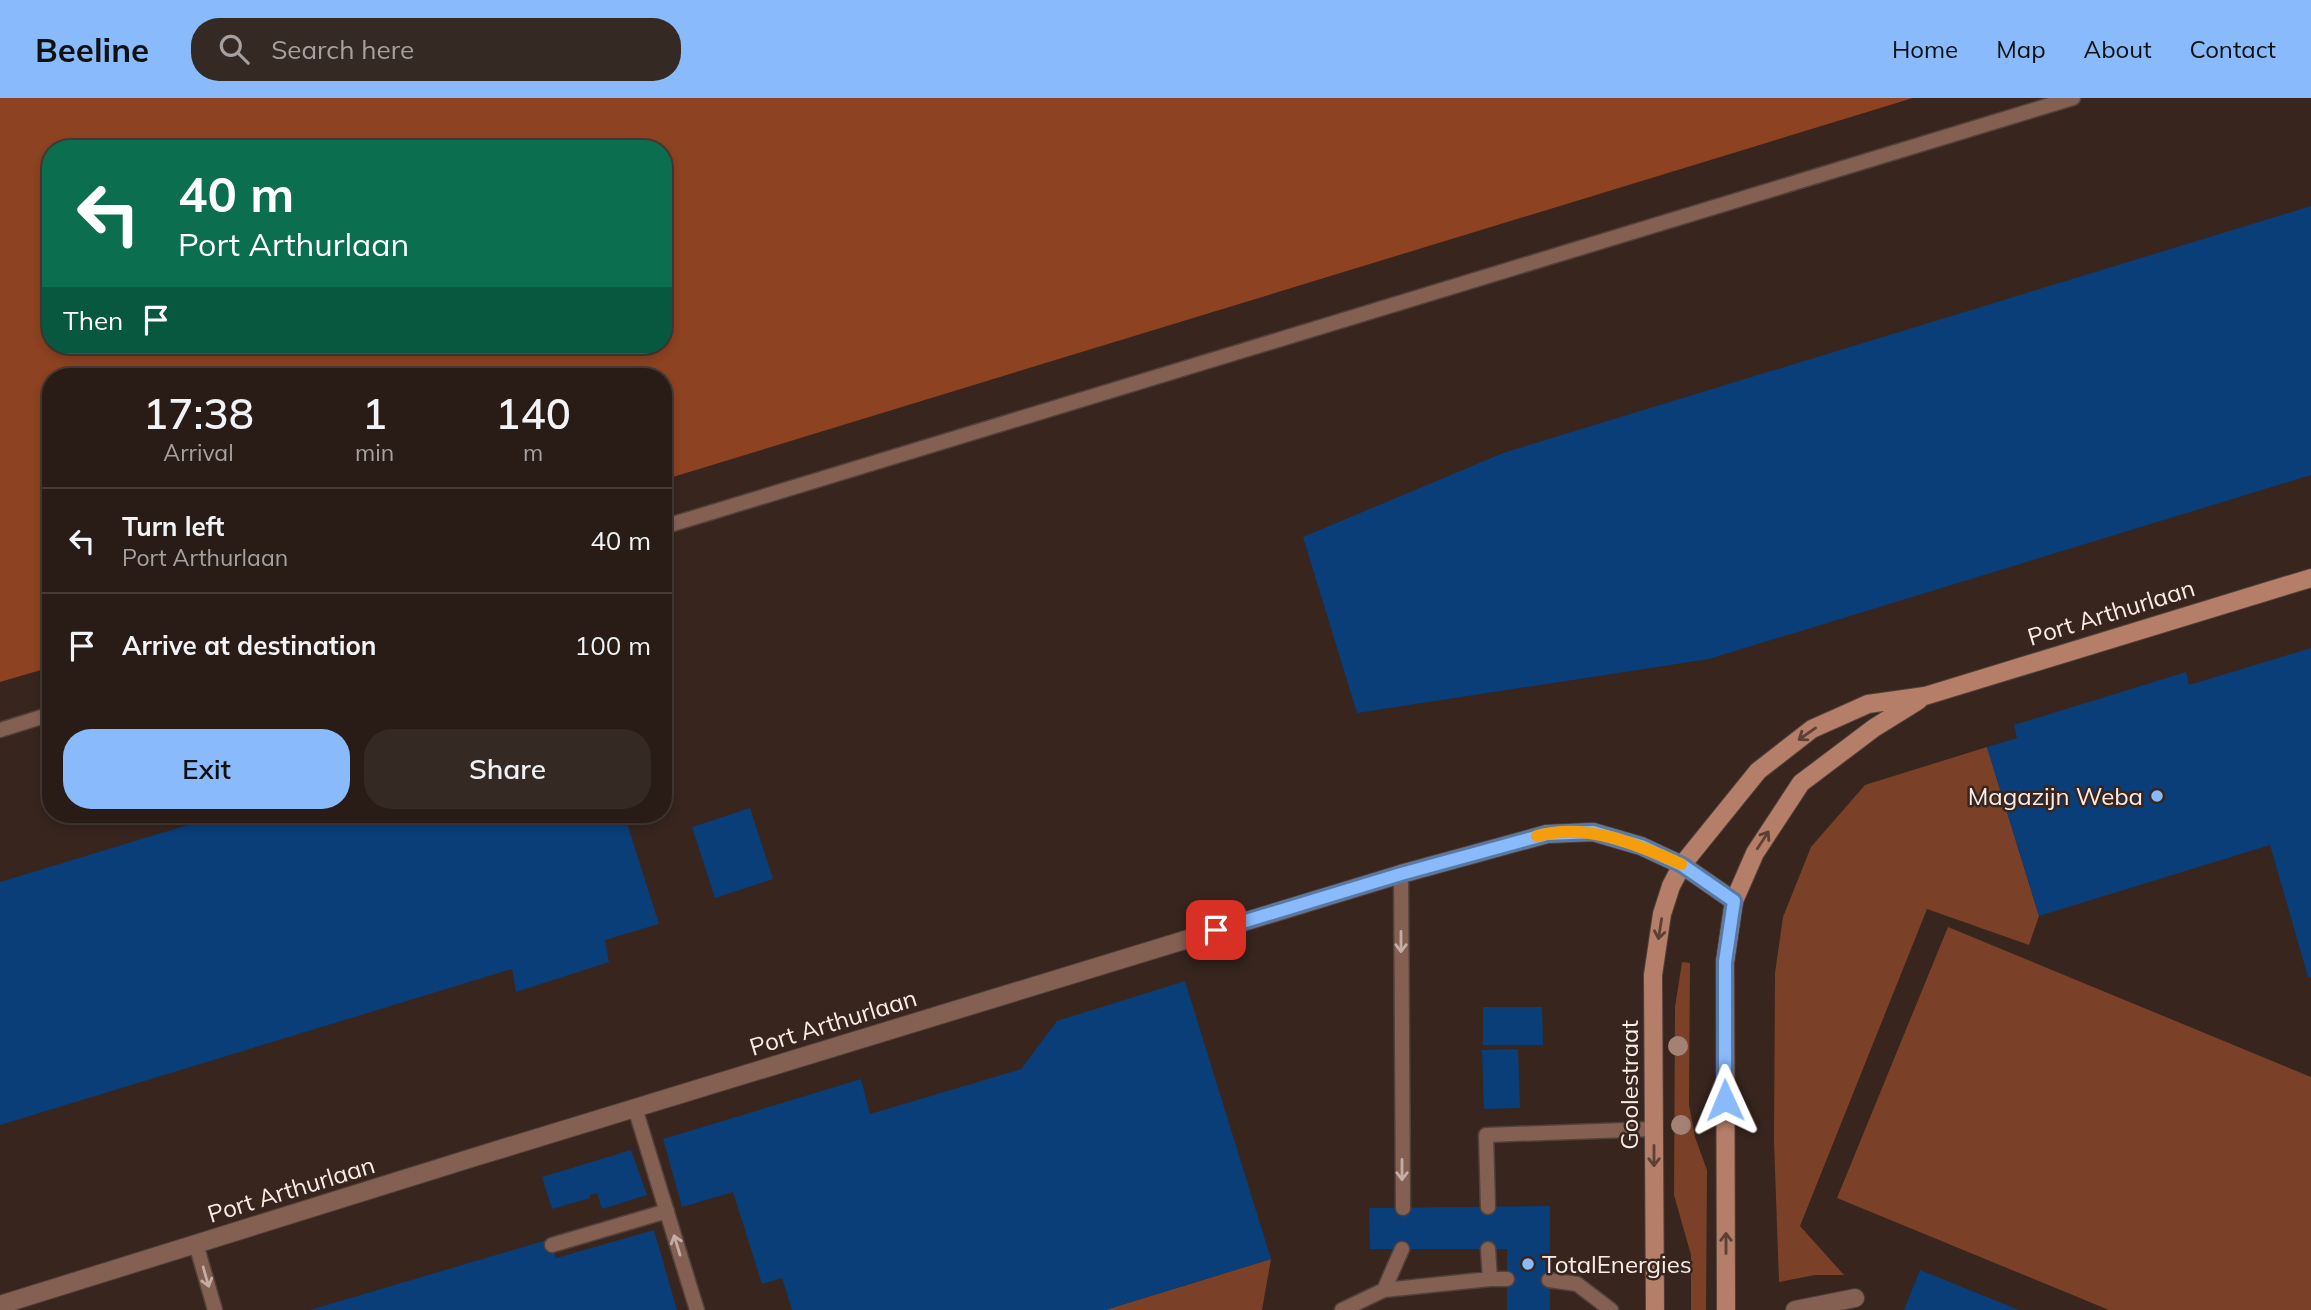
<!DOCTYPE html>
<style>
:root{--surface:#291c16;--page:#352923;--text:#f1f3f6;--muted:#a5a1a1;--line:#453a35;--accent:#88bafc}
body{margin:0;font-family:Mulish,sans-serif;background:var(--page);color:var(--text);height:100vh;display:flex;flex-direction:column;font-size:26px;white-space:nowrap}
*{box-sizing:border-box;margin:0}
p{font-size:23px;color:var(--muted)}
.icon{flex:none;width:38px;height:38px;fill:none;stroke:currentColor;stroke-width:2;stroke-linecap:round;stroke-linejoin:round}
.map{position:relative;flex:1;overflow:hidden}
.panel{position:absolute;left:42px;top:270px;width:630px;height:455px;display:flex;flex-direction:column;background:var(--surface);border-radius:28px;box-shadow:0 4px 10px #0003,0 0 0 2px var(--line)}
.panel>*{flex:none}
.top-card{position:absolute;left:42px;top:42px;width:630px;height:214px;border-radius:28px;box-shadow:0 4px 10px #0003,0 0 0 2px var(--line);background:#0b6e4f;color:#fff;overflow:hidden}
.pin{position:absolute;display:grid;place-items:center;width:60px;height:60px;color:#fff;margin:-30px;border-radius:14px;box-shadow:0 4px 10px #0006}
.me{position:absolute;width:77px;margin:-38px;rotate:359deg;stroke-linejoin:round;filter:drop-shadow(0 0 5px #0008)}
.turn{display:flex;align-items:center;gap:24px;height:147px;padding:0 21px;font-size:32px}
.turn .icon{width:91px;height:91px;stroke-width:2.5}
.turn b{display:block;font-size:49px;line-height:60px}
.then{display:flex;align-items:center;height:66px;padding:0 21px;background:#0003;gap:14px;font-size:26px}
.eta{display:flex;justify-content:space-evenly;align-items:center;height:119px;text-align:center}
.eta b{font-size:42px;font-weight:600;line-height:49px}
.button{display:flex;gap:14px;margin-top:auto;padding:14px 21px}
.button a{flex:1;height:80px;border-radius:28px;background:var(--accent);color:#111;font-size:28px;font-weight:600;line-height:80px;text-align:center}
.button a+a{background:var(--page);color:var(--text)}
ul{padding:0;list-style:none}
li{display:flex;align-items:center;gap:21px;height:105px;padding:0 21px;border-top:2px solid var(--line)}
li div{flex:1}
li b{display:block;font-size:26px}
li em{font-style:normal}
header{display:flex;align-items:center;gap:42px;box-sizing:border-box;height:98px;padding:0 35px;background:var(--accent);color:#111}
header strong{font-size:33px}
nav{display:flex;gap:38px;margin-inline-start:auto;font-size:24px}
.search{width:490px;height:63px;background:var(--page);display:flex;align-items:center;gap:18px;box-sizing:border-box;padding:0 24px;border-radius:28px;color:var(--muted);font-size:26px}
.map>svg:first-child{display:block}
.green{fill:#7a4128}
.water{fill:#8d4221;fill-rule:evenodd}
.building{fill:#093e78}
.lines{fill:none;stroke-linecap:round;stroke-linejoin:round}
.lane-casing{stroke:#52413a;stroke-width:17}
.street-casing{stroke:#52413a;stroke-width:20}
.secondary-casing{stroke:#52413a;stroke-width:20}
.lane{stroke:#836052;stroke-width:14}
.street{stroke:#836052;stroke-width:18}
.secondary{stroke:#b57e68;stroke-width:18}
.tree{fill:#a38275}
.oneway{stroke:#5d4034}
.oneway2{stroke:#c4ada4}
.route-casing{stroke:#5879a4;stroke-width:18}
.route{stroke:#88bafc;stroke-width:12}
.slow{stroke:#f59e0b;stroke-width:12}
.poi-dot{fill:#88bafc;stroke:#37251e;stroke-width:2.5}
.labels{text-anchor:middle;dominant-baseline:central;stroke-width:5;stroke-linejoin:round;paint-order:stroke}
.street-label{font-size:24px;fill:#f9ece7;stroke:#37251e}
.poi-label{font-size:24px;fill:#f9ece7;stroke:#37251e;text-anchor:end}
</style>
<header>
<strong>Beeline</strong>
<div class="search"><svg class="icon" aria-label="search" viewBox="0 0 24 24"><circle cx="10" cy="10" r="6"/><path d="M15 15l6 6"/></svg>Search here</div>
<nav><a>Home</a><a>Map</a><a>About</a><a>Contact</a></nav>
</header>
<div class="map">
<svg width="2311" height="1212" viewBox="0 0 2311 1212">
<rect width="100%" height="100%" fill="#37251e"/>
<path class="green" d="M1987,649L2039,818L2029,847L1927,811L1800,1128L1844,1177H1815L1779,1184L1774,1043L1775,875L1783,819L1811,749L1865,687Z
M1948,829L2311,979V1212H2109L1837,1100Z
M1682,864L1690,865L1689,1007L1695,1039L1707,1072L1706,1212H1691V1157L1674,1097L1675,909Z
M1271,1161L1262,1212H1105Z"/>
<path class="water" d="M0,0H1913L663,382V278H51V569L0,584ZM51,51H663V247H51Z"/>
<path class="building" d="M2311,108V377L1709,561L1357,615L1303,439L1503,355Z
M2311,550V880L2308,879L2270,747L2039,818L1987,649L2017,640L2014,627L2186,574L2189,587Z
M750,710L773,781L715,800L692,729Z
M224,716H624L659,826L605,842L609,864L516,894L512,871L0,1027V784Z
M1185,883L1271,1161L1105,1212H792L782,1180L762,1186L733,1094L682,1109L663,1041L861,981L870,1016L1021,971L1057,923Z
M1483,909H1542L1543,947H1483Z
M1518,951L1520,1010L1484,1011L1482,952Z
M631,1052L647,1097L602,1111L597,1095L590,1097V1100L552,1111L542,1079Z
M1550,1108V1212H1507V1151H1370L1369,1110Z
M654,1132L677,1212H310L550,1141L556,1160Z
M1920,1172L2019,1212H1904Z"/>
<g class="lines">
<g class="lane-casing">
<path id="lane" d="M663,429L2073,0
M0,632L51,616
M1401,776L1403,1110
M635,1010L697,1212
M1488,1109L1486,1037L1653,1031
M196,1146L215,1212
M552,1147L667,1113
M1488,1151L1490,1181H1507
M1549,1182L1577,1186L1611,1212
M1384,1192L1490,1181
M1342,1212L1384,1192L1402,1151"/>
</g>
<g class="street-casing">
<path id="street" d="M0,1207L478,1058L1401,776L1547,736L1593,734L1641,748L1682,767L1734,803
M1795,1212L1855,1200"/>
</g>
<g class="secondary-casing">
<path id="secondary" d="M1655,1212L1653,877L1662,816L1671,788L1682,767L1758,673L1812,631L1868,606L1925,598L2311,480
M1726,1212L1725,864L1734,803L1755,755L1801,685L1874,630L1919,602"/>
</g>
<use href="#lane" class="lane"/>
<use href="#street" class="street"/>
<use href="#secondary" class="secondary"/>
</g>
<g class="tree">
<circle cx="1678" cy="948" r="10"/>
<circle cx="1681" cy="1027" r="10"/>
</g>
<defs><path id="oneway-shaft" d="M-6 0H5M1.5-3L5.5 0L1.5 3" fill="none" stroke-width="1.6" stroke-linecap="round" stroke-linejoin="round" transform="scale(1.75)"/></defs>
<g class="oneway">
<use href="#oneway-shaft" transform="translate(1807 636) rotate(145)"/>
<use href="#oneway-shaft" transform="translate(1763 742) rotate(-57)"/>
<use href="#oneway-shaft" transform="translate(1660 831) rotate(99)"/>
<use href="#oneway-shaft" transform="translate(1654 1058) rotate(90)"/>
<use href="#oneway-shaft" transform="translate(1726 1145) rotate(-90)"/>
</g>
<g class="oneway2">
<use href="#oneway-shaft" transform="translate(1401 844) rotate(90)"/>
<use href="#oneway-shaft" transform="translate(1402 1072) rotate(90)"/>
<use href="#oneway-shaft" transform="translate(677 1147) rotate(-107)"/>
<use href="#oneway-shaft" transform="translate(206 1179) rotate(74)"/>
</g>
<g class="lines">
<g class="route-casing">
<path id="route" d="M1216,832L1401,776L1547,736L1593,734L1641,748L1682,767L1734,803L1725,864V1002"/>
</g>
<use href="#route" class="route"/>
<path class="slow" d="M1537,738C1587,724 1636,746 1681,766"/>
</g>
<g class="poi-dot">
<circle cx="2157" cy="698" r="7"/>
<circle cx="1528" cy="1166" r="7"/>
</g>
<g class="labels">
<g class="street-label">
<text transform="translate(2111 514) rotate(-17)">Port Arthurlaan</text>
<text transform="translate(833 924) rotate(-17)">Port Arthurlaan</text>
<text transform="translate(1629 987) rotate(-90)">Goolestraat</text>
<text transform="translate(291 1091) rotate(-17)">Port Arthurlaan</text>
</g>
<g class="poi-label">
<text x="2143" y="698">Magazijn Weba</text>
<text x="1542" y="1166" text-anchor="start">TotalEnergies</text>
</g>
</g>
</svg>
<div class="pin" style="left:1216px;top:832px;background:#d93025"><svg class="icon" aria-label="arrive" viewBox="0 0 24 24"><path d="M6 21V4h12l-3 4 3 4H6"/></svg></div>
<svg class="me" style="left:1725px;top:1002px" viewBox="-20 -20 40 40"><path d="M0-17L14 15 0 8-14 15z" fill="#88bafc" stroke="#fff" stroke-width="4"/></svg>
<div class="top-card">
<div class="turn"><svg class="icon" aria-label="left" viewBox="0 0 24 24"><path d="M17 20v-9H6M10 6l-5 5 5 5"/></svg><div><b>40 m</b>Port Arthurlaan</div></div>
<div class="then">Then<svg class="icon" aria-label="arrive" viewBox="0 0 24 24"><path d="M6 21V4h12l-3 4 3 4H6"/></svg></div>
</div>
<section class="panel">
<div class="eta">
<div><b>17:38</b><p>Arrival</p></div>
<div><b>1</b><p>min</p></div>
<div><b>140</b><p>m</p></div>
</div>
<ul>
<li><svg class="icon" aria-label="left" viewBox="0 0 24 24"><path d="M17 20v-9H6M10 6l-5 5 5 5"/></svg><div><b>Turn left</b><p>Port Arthurlaan</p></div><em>40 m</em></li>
<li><svg class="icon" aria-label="arrive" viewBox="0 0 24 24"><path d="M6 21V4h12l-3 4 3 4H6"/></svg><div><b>Arrive at destination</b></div><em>100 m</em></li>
</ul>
<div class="button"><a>Exit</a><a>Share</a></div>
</section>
</div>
